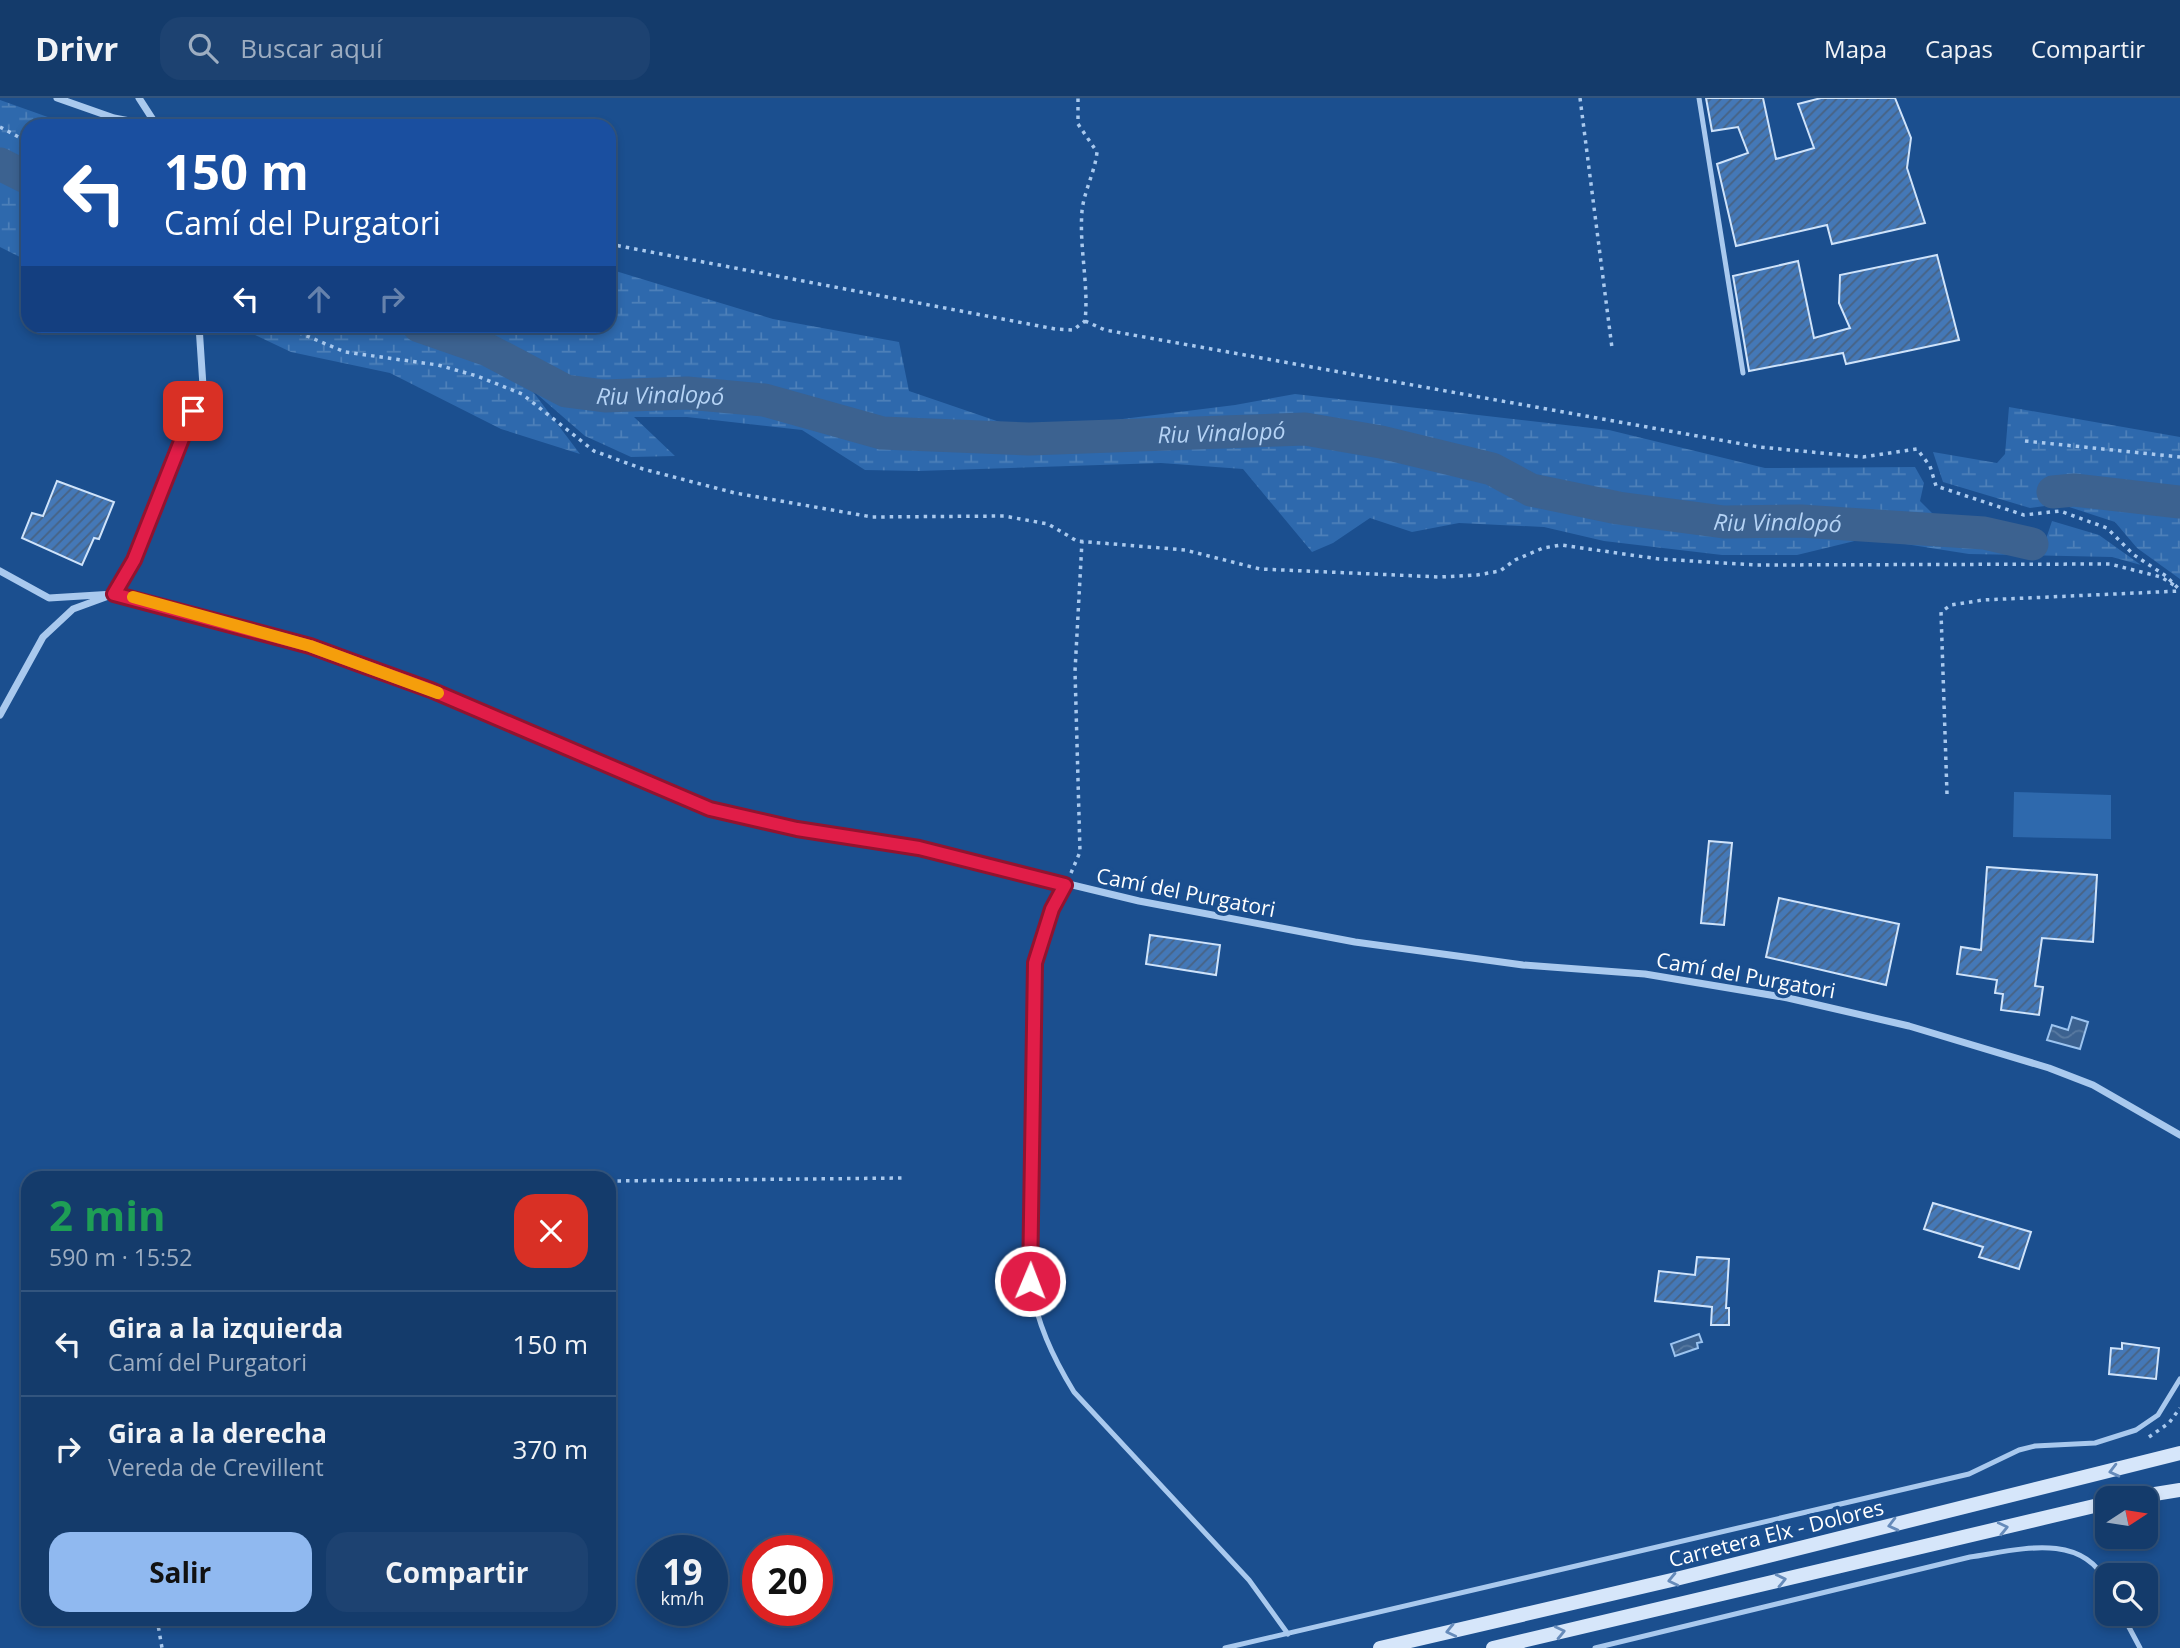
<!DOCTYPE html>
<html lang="es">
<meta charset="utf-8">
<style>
:root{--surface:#143b6b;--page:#1d4271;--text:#f1f3f6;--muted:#9dadc1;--line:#33557e;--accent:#90b9f0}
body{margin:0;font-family:"Open Sans",sans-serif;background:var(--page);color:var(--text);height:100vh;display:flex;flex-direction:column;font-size:26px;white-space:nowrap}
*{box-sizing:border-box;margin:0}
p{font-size:23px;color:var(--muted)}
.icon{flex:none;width:38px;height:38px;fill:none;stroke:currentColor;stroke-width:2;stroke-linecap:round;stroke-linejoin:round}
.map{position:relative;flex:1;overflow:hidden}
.sheet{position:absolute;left:21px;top:1073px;width:595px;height:455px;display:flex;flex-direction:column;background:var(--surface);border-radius:21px;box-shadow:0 4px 10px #0003,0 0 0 2px var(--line)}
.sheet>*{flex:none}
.hud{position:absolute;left:21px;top:21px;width:595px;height:214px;border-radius:21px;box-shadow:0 4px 10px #0003,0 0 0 2px var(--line);background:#1a4fa0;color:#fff;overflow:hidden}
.needle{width:46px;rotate:78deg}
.buttons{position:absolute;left:2095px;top:1388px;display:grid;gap:14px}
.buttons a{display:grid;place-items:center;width:63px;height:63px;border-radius:14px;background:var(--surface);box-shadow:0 4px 10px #0003,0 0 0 2px var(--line);font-size:35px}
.speed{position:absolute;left:637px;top:1437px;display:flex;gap:14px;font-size:35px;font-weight:700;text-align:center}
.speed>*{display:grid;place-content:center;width:91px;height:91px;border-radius:50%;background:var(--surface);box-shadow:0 4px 10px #0003,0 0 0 2px var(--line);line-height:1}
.speed small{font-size:18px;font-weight:400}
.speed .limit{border:10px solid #d22;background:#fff;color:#111}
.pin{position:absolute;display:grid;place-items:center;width:60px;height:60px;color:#fff;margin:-30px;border-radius:14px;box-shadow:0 4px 10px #0006}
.me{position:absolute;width:77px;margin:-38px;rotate:1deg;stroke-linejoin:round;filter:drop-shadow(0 0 5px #0008)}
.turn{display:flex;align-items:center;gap:24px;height:147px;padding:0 28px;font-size:32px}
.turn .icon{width:91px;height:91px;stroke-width:2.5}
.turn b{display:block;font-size:49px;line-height:60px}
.lanes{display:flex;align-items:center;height:66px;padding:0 28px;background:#0003;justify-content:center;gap:35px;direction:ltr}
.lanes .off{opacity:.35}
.round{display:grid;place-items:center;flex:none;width:74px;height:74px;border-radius:21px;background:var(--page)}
.head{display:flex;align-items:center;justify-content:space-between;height:119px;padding:0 28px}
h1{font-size:42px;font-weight:700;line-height:52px;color:#1e9e55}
.action{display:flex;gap:14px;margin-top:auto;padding:14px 28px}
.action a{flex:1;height:80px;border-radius:21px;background:var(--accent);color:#111;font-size:28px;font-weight:700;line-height:80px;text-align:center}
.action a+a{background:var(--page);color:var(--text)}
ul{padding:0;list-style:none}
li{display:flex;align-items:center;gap:21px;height:105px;padding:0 28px;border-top:2px solid var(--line)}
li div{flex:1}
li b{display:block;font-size:26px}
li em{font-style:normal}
header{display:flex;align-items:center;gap:42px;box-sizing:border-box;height:98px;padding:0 35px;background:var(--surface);border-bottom:2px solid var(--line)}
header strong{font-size:33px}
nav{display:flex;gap:38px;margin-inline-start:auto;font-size:24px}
.search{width:490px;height:63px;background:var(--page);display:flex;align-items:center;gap:18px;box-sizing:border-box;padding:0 24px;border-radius:21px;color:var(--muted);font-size:26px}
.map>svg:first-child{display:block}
.grass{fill:#2e69ad}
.wetland{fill:url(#wetland-marsh)}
.water{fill:url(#water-waves);stroke:#9cc4f0;stroke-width:2}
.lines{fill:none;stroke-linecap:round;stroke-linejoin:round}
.river{stroke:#3c6290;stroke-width:33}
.building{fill:url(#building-hatch);stroke:#cfe3fa;stroke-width:2}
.path{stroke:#a9c9ee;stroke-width:3.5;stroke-dasharray:3.5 5;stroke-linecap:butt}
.service{stroke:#a9c9ee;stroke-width:5}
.minor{stroke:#a9c9ee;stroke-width:7}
.secondary{stroke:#d6e6fa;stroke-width:14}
.oneway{stroke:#668bba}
.route-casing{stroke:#92132f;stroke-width:18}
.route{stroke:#e11d48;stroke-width:12}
.slow{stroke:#f59e0b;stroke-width:12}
.labels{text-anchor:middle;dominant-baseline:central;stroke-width:7;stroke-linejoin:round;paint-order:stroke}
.street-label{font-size:21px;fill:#fff;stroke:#1b4f8f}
.water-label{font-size:23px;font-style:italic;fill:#b5d3f5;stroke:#1b4f8f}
</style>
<header>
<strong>Drivr</strong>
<div class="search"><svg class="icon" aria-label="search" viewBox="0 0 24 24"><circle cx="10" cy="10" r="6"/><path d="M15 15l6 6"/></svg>Buscar aquí</div>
<nav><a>Mapa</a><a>Capas</a><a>Compartir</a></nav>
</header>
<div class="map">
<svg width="2180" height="1550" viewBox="0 0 2180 1550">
<defs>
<pattern id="wetland-marsh" width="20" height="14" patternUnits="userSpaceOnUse" patternTransform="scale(1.75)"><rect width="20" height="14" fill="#2e69ad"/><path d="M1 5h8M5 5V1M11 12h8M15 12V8" fill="none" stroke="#4d80b9"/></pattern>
<pattern id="water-waves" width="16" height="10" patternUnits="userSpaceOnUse" patternTransform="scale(1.75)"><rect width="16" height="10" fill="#3c6290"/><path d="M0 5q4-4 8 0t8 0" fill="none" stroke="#597aa1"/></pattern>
<pattern id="building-hatch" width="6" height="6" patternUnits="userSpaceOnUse" patternTransform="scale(1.75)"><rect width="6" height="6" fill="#4478b7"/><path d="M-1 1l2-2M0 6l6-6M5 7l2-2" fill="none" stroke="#486282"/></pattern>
</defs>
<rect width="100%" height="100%" fill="#1b4f8f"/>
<path class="grass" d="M2014,694L2111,697V741L2013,739Z"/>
<path class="wetland" d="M0,2L73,28H28V163L0,149Z
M609,171L773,221L899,244L909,293L1026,333L1235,307L1295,296L1609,332L1765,370L1915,369L1924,385L1920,403L1933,416L2045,444L2052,423L2099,437L2141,467L2112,459L1969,456L1867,440L1797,457H1722L1604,443L1544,429L1459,425L1412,434L1370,420L1333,445L1312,454L1243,371L1161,365L918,373L865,372L802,332L687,319H634L675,358L631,359L585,338L531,291L580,356L501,331L390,275L291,254L236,228H609Z
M2009,309L2180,339V481L2137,450L2115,424L2060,406L2030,410L1943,384L1933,354L1997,365L2005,356Z"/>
<path class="water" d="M2072,919L2088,924L2080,951L2047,942L2052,927L2068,932Z
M1699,1236L1702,1244L1697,1245L1698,1250L1675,1258L1671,1246Z"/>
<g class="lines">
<g class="river">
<path d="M0,66L28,80"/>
<path id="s1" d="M419,228L488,252L566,293L605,298L687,295L764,302L882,335L1029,341L1305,331L1381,344L1492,371L1531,392L1618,410L1724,424L1801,423L1984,435L2032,446"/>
<path d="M2053,394L2074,392L2180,404"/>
</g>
</g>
<path class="building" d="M1706,0H1763L1776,61L1814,50L1798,6L1821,0H1895L1911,40L1907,70L1925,125L1832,146L1827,127L1736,148L1717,66L1748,55L1738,29L1712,33Z
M1937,157L1959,242L1846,266L1843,255L1749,273L1733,178L1798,163L1814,240L1850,230L1839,205L1840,177Z
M57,383L114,404L99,441L94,440L82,467L22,440L32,415L43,418Z
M1709,743L1732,745L1724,827L1701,825Z
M1987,769L2097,777L2093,844L2042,840L2035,888L2043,889L2039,917L2001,912L2003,896L1995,895L1997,882L1957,876L1961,849L1981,852Z
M1779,800L1899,826L1886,887L1766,859Z
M1150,837L1220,847L1216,877L1146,866Z
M1933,1105L2031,1134L2019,1171L1979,1159L1983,1149L1924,1131Z
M1697,1159L1729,1161L1726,1210H1729V1227H1711L1712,1209L1655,1203L1659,1173L1695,1177Z
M2122,1245L2159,1250L2156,1281L2109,1276L2111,1250L2122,1251Z"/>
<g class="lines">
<path class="path" d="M1580,0L1612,250
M0,29L28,44
M609,146L1055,231L1073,232L1085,223C1089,187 1079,150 1082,113C1084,93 1095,74 1097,54L1078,26V0
M1085,223L1105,232L1759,349L1863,359L1917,351L1930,368L1936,388L2024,417L2060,413L2107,430L2134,457L2166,478L2180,492
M283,228L345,254L438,267L477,278L522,296L594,353L643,371L735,395L872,419L1004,418L1048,426L1077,443L1185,452L1260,471L1440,479L1477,477L1500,473L1515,462L1543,450L1561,447L1659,461L1756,467L2110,466L2161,479L2177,489
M2025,343L2180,359
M1947,696L1941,514L1951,507L1983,502L2180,493
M1071,775L1080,754L1075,573L1082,443
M609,1083L904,1080
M2149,1339L2169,1325L2180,1310
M157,1521L162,1550"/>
<path class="service" d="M1699,0L1743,275
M1065,787L1052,811L1035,865L1030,1183C1037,1225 1052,1258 1074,1294L1249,1482L1288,1536
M2122,1516L2140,1550
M1225,1550L1969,1376L2019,1352L2035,1348L2095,1345L2136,1332L2158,1317L2180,1281
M1595,1550L1970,1459C2018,1452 2081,1433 2107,1485"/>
<path class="minor" d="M57,0L114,20L156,28
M139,0L157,28
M0,473L49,500L114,496L132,498L310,548L431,592L711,711L797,731L919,750L1139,803L1355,844L1523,867L1645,876L1788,900L1909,928L2049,970L2093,987L2180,1037
M0,617L43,539L73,511L114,496L133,462L203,288L199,228"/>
<path class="secondary" d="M2130,1400L2180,1392
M1380,1550L1676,1481L2180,1355
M1493,1550L2107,1405"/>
</g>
<defs><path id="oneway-chevron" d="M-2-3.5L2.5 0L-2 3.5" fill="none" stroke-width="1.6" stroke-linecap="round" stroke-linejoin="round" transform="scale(1.75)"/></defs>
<g class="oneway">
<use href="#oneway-chevron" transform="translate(2114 1373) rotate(166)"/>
<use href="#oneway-chevron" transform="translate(1893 1427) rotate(166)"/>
<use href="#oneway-chevron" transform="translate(2003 1430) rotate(-13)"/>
<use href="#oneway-chevron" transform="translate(1673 1482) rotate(167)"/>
<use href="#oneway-chevron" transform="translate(1781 1482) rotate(-13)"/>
<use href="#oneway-chevron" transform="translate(1451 1533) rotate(167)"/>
<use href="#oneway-chevron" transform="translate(1560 1534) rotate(-13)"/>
</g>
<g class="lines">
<g class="route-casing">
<path id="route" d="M193,313L134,462L114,496L310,548L359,566L431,592L710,711L797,731L919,750L1065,787L1052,811L1035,865L1030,1183"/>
</g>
<use href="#route" class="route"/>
<path class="slow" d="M133,499L310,548L438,595"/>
</g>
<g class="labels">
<g class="street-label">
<text transform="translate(1186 794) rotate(11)">Camí del Purgatori</text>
<text transform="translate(1746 877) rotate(10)">Camí del Purgatori</text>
<text transform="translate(1776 1435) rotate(-14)">Carretera Elx - Dolores</text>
</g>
<g class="water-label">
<text stroke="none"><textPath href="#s1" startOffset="256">Riu Vinalopó</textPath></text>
<text stroke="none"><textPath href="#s1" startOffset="822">Riu Vinalopó</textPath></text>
<text stroke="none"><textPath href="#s1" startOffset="1391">Riu Vinalopó</textPath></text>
</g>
</g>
</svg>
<div class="buttons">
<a><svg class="needle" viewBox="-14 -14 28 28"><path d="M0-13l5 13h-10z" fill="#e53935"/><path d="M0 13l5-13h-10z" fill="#9dadc1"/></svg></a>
<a><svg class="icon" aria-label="search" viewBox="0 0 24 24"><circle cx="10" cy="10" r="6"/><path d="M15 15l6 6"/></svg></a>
</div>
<div class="speed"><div>19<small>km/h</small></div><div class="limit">20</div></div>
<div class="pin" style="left:193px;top:313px;background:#d93025"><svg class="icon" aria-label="arrive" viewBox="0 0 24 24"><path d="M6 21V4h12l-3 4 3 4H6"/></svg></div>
<svg class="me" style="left:1030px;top:1183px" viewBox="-20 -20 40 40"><circle r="17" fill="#e11d48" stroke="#fff" stroke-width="3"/><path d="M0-11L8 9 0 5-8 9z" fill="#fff"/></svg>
<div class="hud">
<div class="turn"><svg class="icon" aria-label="left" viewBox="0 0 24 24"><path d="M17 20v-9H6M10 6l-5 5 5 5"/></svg><div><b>150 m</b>Camí del Purgatori</div></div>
<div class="lanes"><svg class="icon" aria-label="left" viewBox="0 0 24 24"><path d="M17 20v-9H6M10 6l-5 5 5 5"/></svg><svg class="icon off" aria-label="ahead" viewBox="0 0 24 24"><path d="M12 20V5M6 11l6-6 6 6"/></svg><svg class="icon off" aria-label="right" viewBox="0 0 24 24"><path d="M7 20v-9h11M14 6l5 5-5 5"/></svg></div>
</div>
<section class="sheet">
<div class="head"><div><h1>2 min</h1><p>590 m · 15:52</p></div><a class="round" style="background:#d93025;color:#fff"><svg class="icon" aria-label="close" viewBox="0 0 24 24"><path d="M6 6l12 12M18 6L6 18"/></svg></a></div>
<ul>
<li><svg class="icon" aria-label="left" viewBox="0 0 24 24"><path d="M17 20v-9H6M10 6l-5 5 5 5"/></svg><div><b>Gira a la izquierda</b><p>Camí del Purgatori</p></div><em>150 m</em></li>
<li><svg class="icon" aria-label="right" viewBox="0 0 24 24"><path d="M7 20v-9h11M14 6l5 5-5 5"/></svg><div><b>Gira a la derecha</b><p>Vereda de Crevillent</p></div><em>370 m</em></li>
</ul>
<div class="action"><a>Salir</a><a>Compartir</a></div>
</section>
</div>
